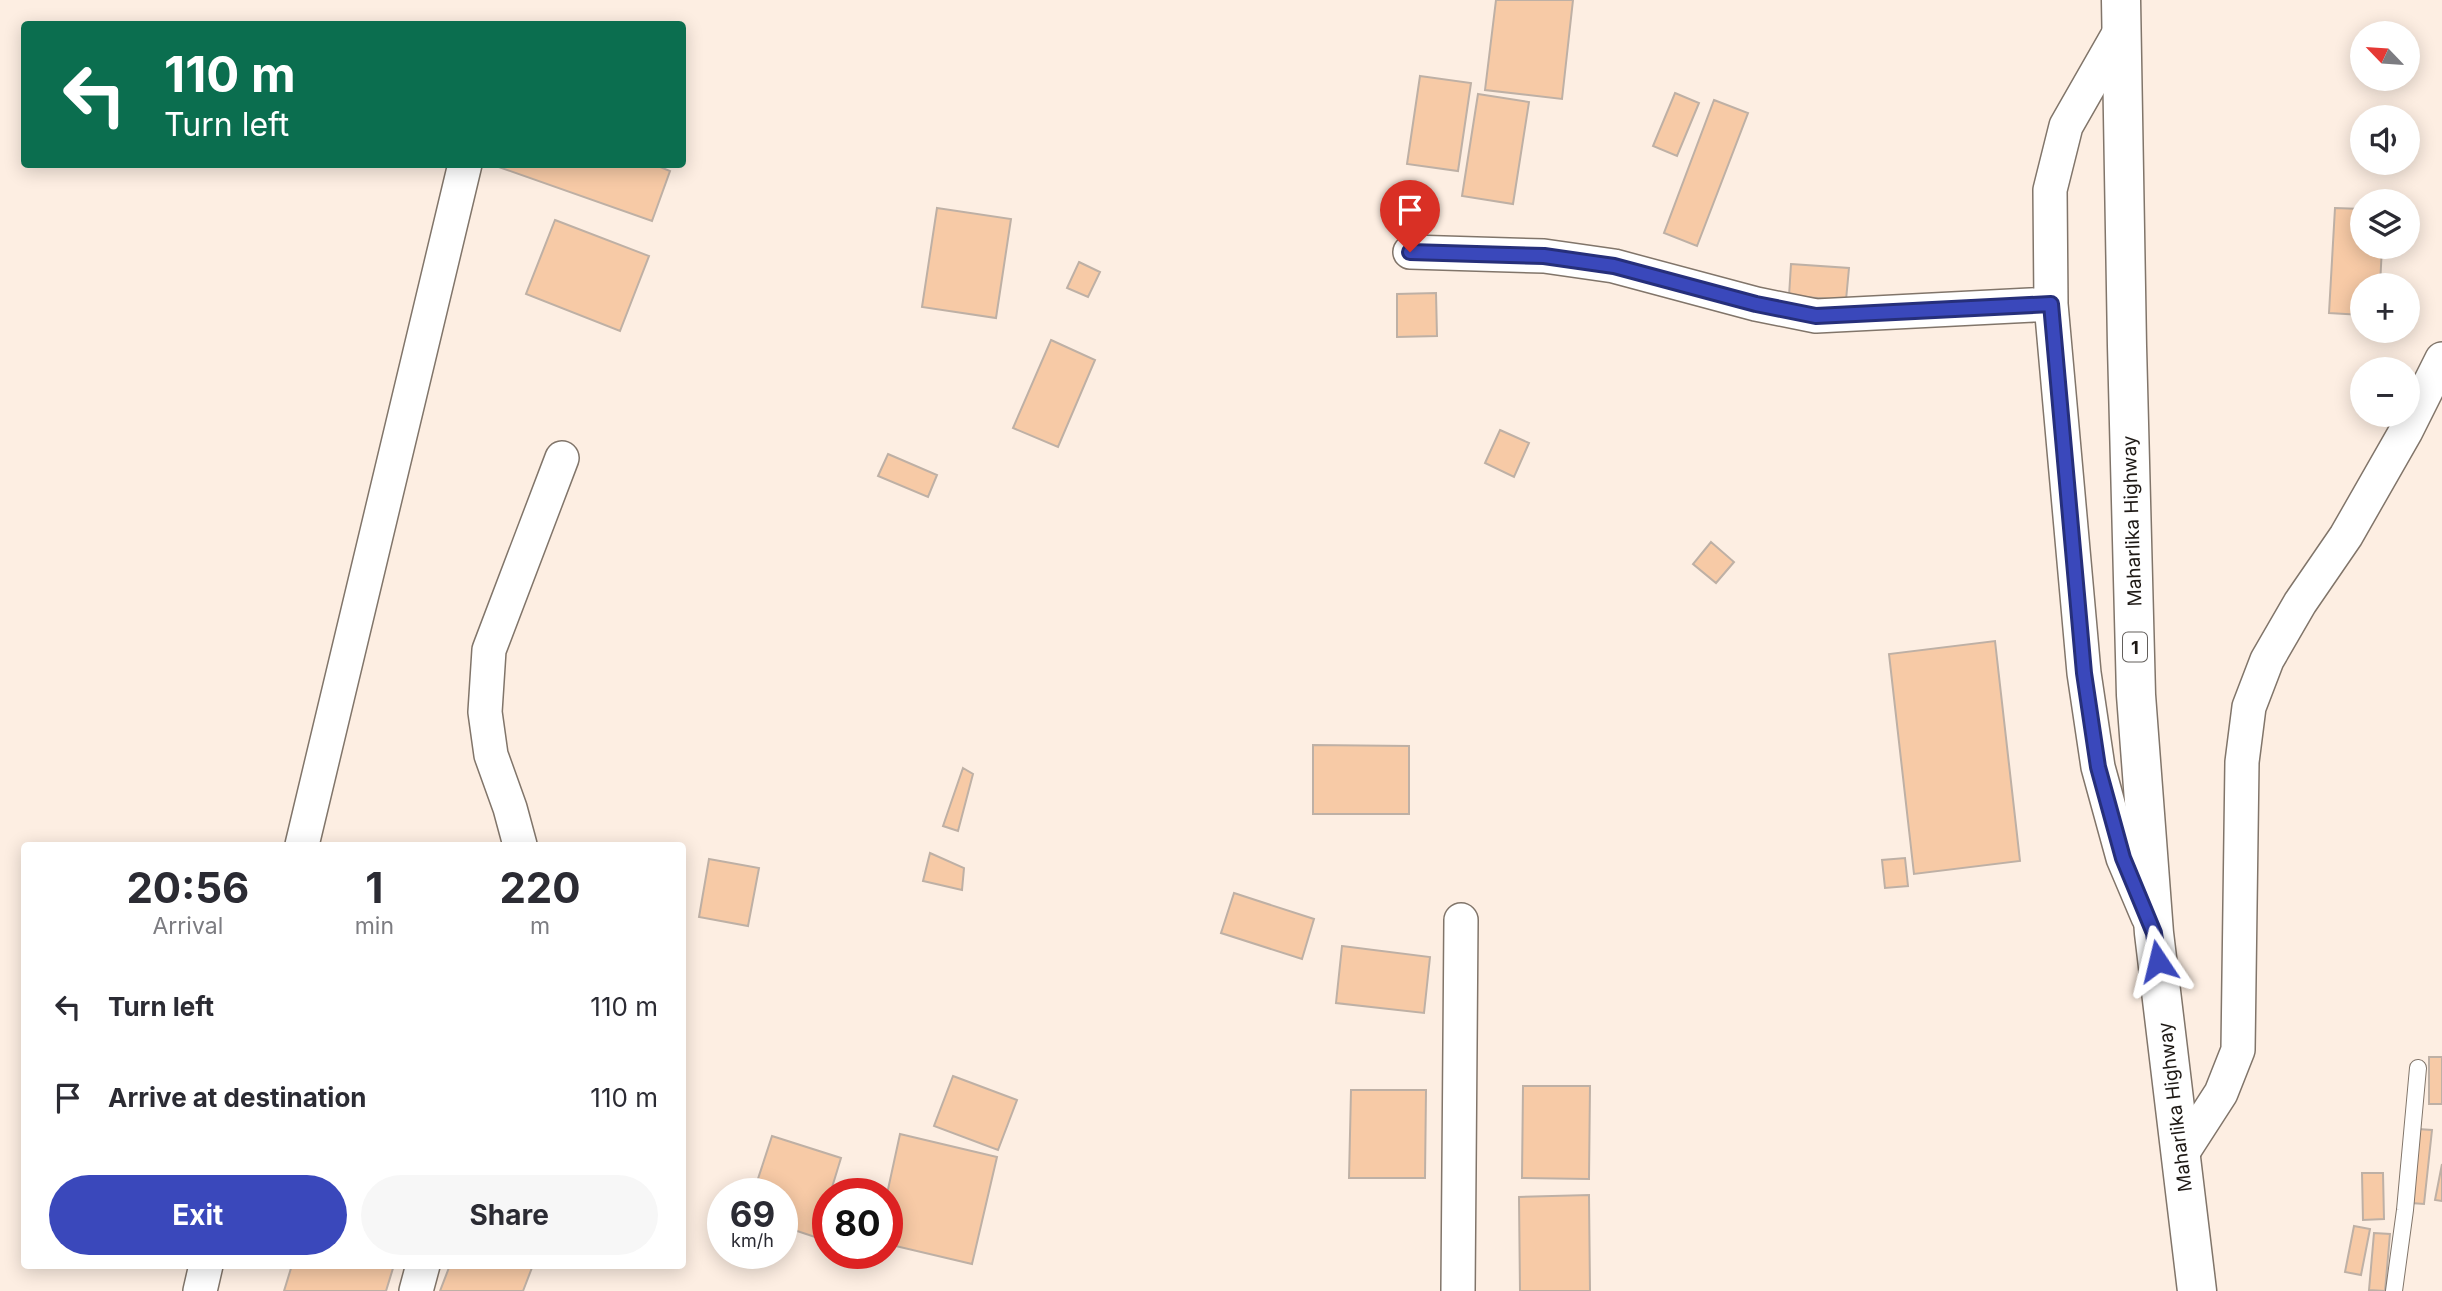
<!DOCTYPE html>
<meta charset="utf-8">
<style>
:root{--surface:#fff;--page:#f7f7f7;--text:#2b2b33;--muted:#7c7c81;--accent:#3a48bb}
body{margin:0;font-family:Inter,sans-serif;background:var(--page);color:var(--text);height:100vh;display:flex;flex-direction:column;font-size:26px;white-space:nowrap}
*{box-sizing:border-box;margin:0}
p{font-size:23px;color:var(--muted)}
.icon{flex:none;width:38px;height:38px;fill:none;stroke:currentColor;stroke-width:2;stroke-linecap:round;stroke-linejoin:round}
.map{position:relative;flex:1;overflow:hidden}
.details{position:absolute;left:21px;top:842px;width:665px;height:427px;display:flex;flex-direction:column;background:var(--surface);border-radius:7px;box-shadow:0 4px 18px #0003}
.details>*{flex:none}
.banner{position:absolute;left:21px;top:21px;width:665px;height:147px;border-radius:7px;box-shadow:0 4px 18px #0003;background:#0b6e4f;color:#fff;overflow:hidden}
.needle{width:46px;rotate:295deg}
.tools{position:absolute;left:2350px;top:21px;display:grid;gap:14px}
.tools a{display:grid;place-items:center;width:70px;height:70px;border-radius:50%;background:var(--surface);box-shadow:0 4px 18px #0003;font-size:35px}
.speed{position:absolute;left:707px;top:1178px;display:flex;gap:14px;font-size:35px;font-weight:700;text-align:center}
.speed>*{display:grid;place-content:center;width:91px;height:91px;border-radius:50%;background:var(--surface);box-shadow:0 4px 18px #0003;line-height:1}
.speed small{font-size:18px;font-weight:400}
.speed .limit{border:10px solid #d22;background:#fff;color:#111}
.pin{position:absolute;display:grid;place-items:center;width:60px;height:60px;color:#fff;margin:-72px -30px;border-radius:50% 50% 50% 0;rotate:-45deg;box-shadow:0 0 7px #0007}
.pin .icon{rotate:45deg}
.me{position:absolute;width:77px;margin:-38px;rotate:350deg;stroke-linejoin:round;filter:drop-shadow(0 0 5px #0008)}
.turn{display:flex;align-items:center;gap:24px;height:147px;padding:0 28px;font-size:32px}
.turn .icon{width:91px;height:91px;stroke-width:2.5}
.turn b{display:block;font-size:49px;line-height:60px}
.eta{display:flex;justify-content:space-evenly;align-items:center;height:119px;text-align:center}
.eta b{font-size:42px;font-weight:700;line-height:49px}
.primary-button{display:flex;gap:14px;margin-top:auto;padding:14px 28px}
.primary-button a{flex:1;height:80px;border-radius:42px;background:var(--accent);color:#fff;font-size:28px;font-weight:700;line-height:80px;text-align:center}
.primary-button a+a{background:var(--page);color:var(--text)}
ul{padding:0;list-style:none}
li{display:flex;align-items:center;gap:21px;height:91px;padding:0 28px}
li div{flex:1}
li b{display:block;font-size:26px}
li em{font-style:normal}
.map>svg:first-child{display:block}
.building{fill:#f7caa6;stroke:#beb0a5;stroke-width:2}
.lines{fill:none;stroke-linecap:round;stroke-linejoin:round}
.lane-casing{stroke:#81756a;stroke-width:18}
.street-casing{stroke:#81756a;stroke-width:36}
.highway-casing{stroke:#81756a;stroke-width:41}
.lane{stroke:#fff;stroke-width:16}
.street{stroke:#fff;stroke-width:33}
.highway{stroke:#fff;stroke-width:38}
.route-casing{stroke:#262f7a;stroke-width:18}
.route{stroke:#3a48bb;stroke-width:12}
.labels{text-anchor:middle;dominant-baseline:central;stroke-width:6;stroke-linejoin:round;paint-order:stroke}
.shield{fill:#fff;stroke:#625e5b;stroke-width:2}
.shield-label{font-size:18px;font-weight:bold;fill:#1e1915}
.street-label{font-size:19px;fill:#1e1915;stroke:#fff}
</style>
<div class="map">
<svg width="2442" height="1291" viewBox="0 0 2442 1291">
<rect width="100%" height="100%" fill="#fdeee2"/>
<path class="building" d="M1496,0H1573L1562,99L1485,90Z
M1420,76L1471,83L1458,171L1407,164Z
M1675,93L1699,103L1677,156L1653,146Z
M1478,94L1529,102L1513,204L1462,196Z
M1714,100L1748,113L1697,246L1664,233Z
M653,164L670,171L652,221L493,165Z
M937,208L1011,219L996,318L922,307Z
M2335,208L2362,209V247H2382L2380,285H2362V315L2329,313Z
M555,220L649,256L620,331L526,294Z
M1079,262L1100,272L1088,297L1067,288Z
M1791,264L1849,268L1846,300L1789,296Z
M1436,293L1437,336L1397,337V294Z
M1051,340L1095,360L1058,447L1013,428Z
M1500,430L1529,443L1514,477L1485,463Z
M888,454L937,475L928,497L878,476Z
M1711,542L1734,562L1716,583L1693,564Z
M1995,641L2020,861L1914,874L1889,654Z
M1313,745L1409,746V814H1313Z
M963,768L973,774L958,831L943,826Z
M930,853L964,868L962,890L923,881Z
M1905,858L1908,886L1885,888L1882,860Z
M709,859L759,868L748,926L699,917Z
M1234,893L1314,919L1302,959L1221,933Z
M1342,946L1430,957L1424,1013L1336,1003Z
M2429,1057H2442V1104H2429Z
M953,1076L1017,1100L998,1150L934,1126Z
M1523,1086H1590L1589,1179L1522,1178Z
M1351,1090H1426L1425,1178H1349Z
M2418,1129L2432,1130L2424,1204L2411,1203Z
M900,1134L997,1157L972,1264L887,1244V1194Z
M772,1136L841,1158L830,1194H828L815,1237L782,1226V1194H753Z
M2442,1164V1201L2435,1200Z
M2362,1173H2383L2384,1219L2363,1220Z
M1589,1195L1590,1291H1520L1519,1197Z
M2354,1226L2370,1229L2361,1275L2345,1272Z
M2374,1233L2390,1234L2385,1291L2369,1290Z
M292,1265H394L386,1291H284Z
M450,1265H533L523,1291H440Z"/>
<g class="lines">
<g class="lane-casing">
<path id="lane" d="M2394,1291L2405,1210L2418,1068"/>
</g>
<g class="street-casing">
<path id="street" d="M1410,252L1544,256L1614,266L1756,304L1816,316L2051,304L2050,190L2066,126L2122,28
M2051,304L2084,673L2098,767L2123,858L2148,917
M302,845L465,164
M520,845L510,808L491,755L485,712L489,650L562,458
M2181,1155L2221,1093L2238,1050L2242,762L2249,707L2267,660L2300,603L2346,536L2406,431L2442,359
M200,1291L206,1265
M416,1291L423,1265
M1458,1291L1461,920"/>
</g>
<g class="highway-casing">
<path id="highway" d="M2121,0L2127,346L2136,695L2154,933L2197,1291"/>
</g>
<use href="#lane" class="lane"/>
<use href="#street" class="street"/>
<use href="#highway" class="highway"/>
</g>
<g class="lines">
<g class="route-casing">
<path id="route" d="M1410,252L1544,256L1614,266L1756,304L1816,316L2051,304L2084,673L2098,767L2123,858L2154,933L2158,961"/>
</g>
<use href="#route" class="route"/>
</g>
<g class="labels">
<rect class="shield" x="2123" y="632.5" width="24" height="29" rx="5"/>
<g class="shield-label">
<text x="2135" y="647">1</text>
</g>
<g class="street-label">
<text transform="translate(2132 521) rotate(-92)">Maharlika Highway</text>
<text transform="translate(2175 1107) rotate(-97)">Maharlika Highway</text>
</g>
</g>
</svg>
<div class="tools">
<a><svg class="needle" viewBox="-14 -14 28 28"><path d="M0-13l5 13h-10z" fill="#e53935"/><path d="M0 13l5-13h-10z" fill="#7c7c81"/></svg></a>
<a><svg class="icon" aria-label="sound" viewBox="0 0 24 24"><path d="M4 9h4l5-4v14l-5-4H4zM17 9q2 3 0 6"/></svg></a>
<a><svg class="icon" aria-label="layers" viewBox="0 0 24 24"><path d="M12 4l9 5-9 5-9-5zM3 14l9 5 9-5"/></svg></a>
<a>+</a>
<a>−</a>
</div>
<div class="speed"><div>69<small>km/h</small></div><div class="limit">80</div></div>
<div class="pin" style="left:1410px;top:252px;background:#d93025"><svg class="icon" aria-label="arrive" viewBox="0 0 24 24"><path d="M6 21V4h12l-3 4 3 4H6"/></svg></div>
<svg class="me" style="left:2158px;top:961px" viewBox="-20 -20 40 40"><path d="M0-17L14 15 0 8-14 15z" fill="#3a48bb" stroke="#fff" stroke-width="4"/></svg>
<div class="banner">
<div class="turn"><svg class="icon" aria-label="left" viewBox="0 0 24 24"><path d="M17 20v-9H6M10 6l-5 5 5 5"/></svg><div><b>110 m</b>Turn left</div></div>
</div>
<section class="details">
<div class="eta">
<div><b>20:56</b><p>Arrival</p></div>
<div><b>1</b><p>min</p></div>
<div><b>220</b><p>m</p></div>
</div>
<ul>
<li><svg class="icon" aria-label="left" viewBox="0 0 24 24"><path d="M17 20v-9H6M10 6l-5 5 5 5"/></svg><div><b>Turn left</b></div><em>110 m</em></li>
<li><svg class="icon" aria-label="arrive" viewBox="0 0 24 24"><path d="M6 21V4h12l-3 4 3 4H6"/></svg><div><b>Arrive at destination</b></div><em>110 m</em></li>
</ul>
<div class="primary-button"><a>Exit</a><a>Share</a></div>
</section>
</div>
